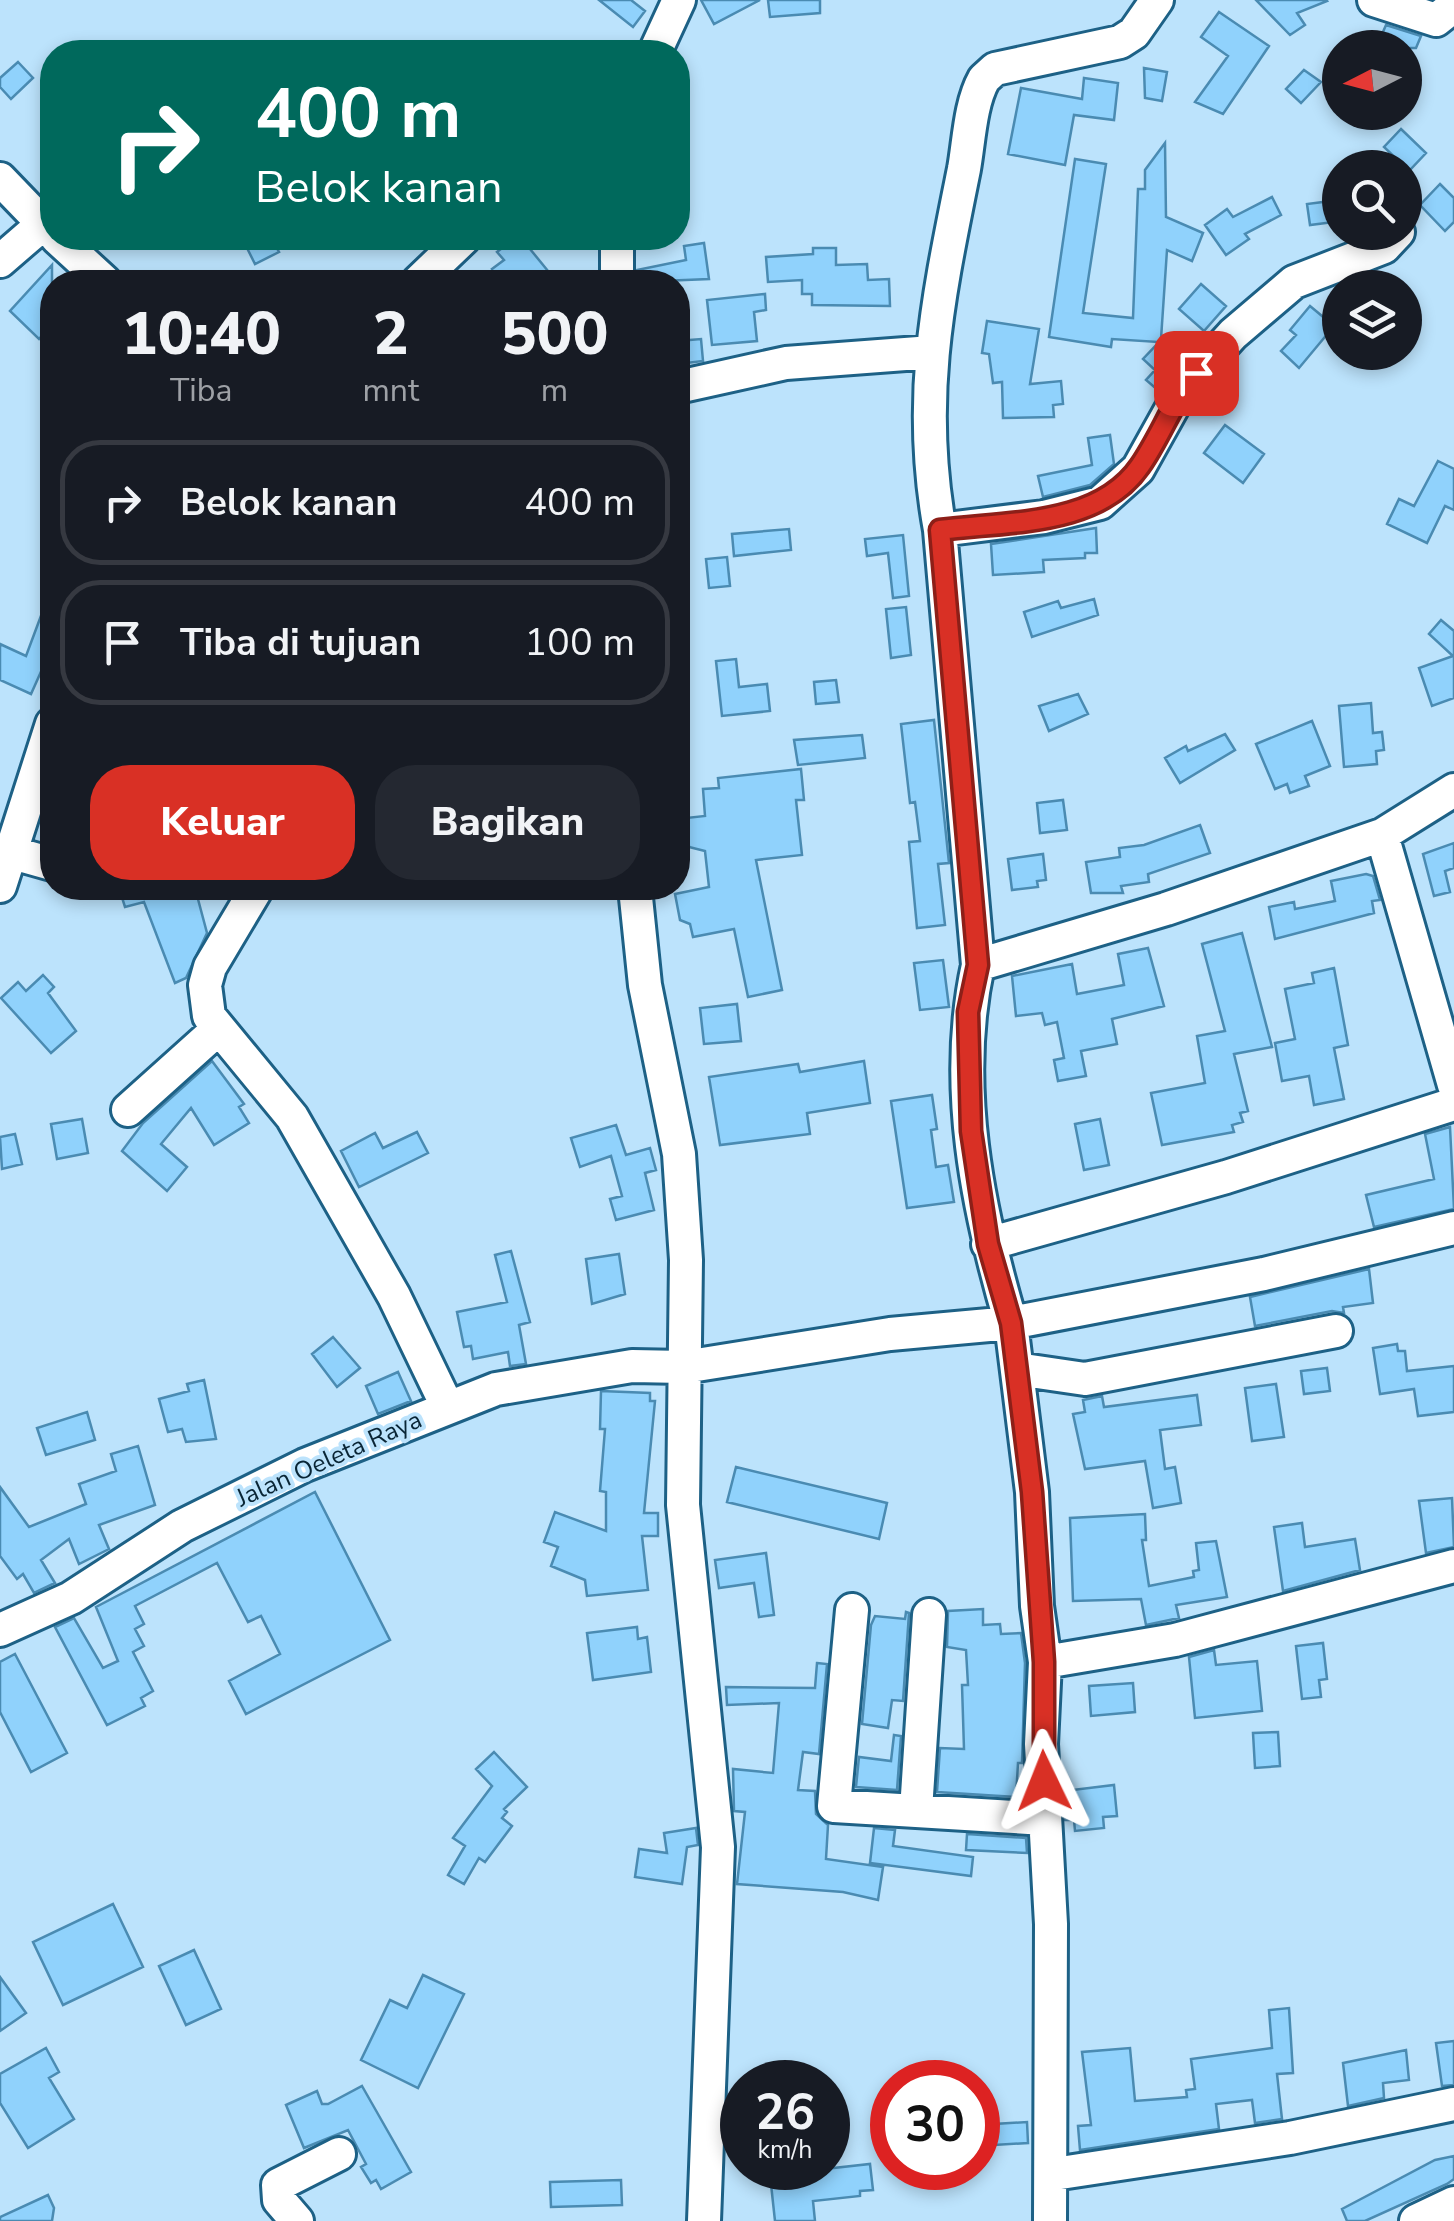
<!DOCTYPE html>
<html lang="id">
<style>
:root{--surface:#171b24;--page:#242831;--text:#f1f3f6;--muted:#9ea1a6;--line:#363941;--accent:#d93025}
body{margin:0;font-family:"Nunito Sans",sans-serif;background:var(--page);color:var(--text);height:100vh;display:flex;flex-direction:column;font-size:38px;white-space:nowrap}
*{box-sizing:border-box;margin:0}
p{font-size:32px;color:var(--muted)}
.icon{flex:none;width:55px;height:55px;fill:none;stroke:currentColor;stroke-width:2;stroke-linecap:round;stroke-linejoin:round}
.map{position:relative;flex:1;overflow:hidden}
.details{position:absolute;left:40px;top:270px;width:650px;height:630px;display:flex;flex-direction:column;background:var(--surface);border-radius:40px;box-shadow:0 5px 15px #0003}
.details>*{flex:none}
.top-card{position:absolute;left:40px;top:40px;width:650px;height:210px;border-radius:40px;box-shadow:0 5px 15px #0003;background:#00695c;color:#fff;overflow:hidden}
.needle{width:65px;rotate:264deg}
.tools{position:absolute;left:1322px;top:30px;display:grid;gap:20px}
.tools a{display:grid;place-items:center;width:100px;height:100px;border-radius:50%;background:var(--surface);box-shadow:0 5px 15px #0003;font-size:50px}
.speed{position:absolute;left:720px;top:2060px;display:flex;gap:20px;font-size:50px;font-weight:700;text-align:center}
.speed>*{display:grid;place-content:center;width:130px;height:130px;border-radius:50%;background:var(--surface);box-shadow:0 5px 15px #0003;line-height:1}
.speed small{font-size:25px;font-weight:400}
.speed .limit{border:15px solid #d22;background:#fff;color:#111}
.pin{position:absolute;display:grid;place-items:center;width:85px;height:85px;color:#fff;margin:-42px;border-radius:20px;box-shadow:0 5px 15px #0006}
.me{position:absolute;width:110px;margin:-55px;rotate:358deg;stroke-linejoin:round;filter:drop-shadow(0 0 8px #0008)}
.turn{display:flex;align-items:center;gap:35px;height:210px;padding:0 50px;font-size:45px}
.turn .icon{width:130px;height:130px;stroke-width:2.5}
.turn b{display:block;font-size:70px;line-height:85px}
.eta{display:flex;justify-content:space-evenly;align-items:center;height:170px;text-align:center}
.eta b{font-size:60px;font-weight:800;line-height:70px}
.action{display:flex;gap:20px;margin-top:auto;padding:20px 50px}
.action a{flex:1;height:115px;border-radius:40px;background:var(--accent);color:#fff;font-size:40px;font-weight:800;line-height:115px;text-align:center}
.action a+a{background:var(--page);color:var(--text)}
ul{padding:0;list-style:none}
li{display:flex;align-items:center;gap:30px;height:125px;margin:0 20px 15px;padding:0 30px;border:5px solid var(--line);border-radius:40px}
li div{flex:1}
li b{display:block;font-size:38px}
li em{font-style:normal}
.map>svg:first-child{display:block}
.building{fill:#90d2fc;stroke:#4a8bb2;stroke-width:2.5}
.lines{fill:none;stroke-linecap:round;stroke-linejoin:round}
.minor-casing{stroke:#1d6186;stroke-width:38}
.minor{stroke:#fff;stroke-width:32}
.route-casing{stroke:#8d1f18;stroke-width:25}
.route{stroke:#d93025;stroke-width:18}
.labels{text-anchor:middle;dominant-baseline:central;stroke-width:8;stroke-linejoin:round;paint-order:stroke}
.street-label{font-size:25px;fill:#092535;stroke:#bce3fc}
</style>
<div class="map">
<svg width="1454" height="2221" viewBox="0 0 1454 2221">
<rect width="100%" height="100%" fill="#bce3fc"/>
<path class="building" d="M599,0H631L645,11L633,27Z
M701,0H760L714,24Z
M768,0H820V13L770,17Z
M1256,0H1326L1327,1L1297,13L1305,25L1290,35Z
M1219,12L1269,46L1223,114L1195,102L1228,56L1201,37Z
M1386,25L1421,36L1416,48H1376Z
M18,62L33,78L11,99L0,87V78Z
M1144,68L1167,72L1162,101L1145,98Z
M1304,70L1321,82L1301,103L1286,89Z
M1084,78L1118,83L1114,120L1074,115L1065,165L1008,154L1021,88L1082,99Z
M1401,129L1426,153L1409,171L1384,147Z
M1165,143L1166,217L1203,233L1192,261L1167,250L1161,339L1181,355L1159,391L1146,380L1155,370L1143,359L1159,342L1112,339L1111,347L1049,337L1075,159L1106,164L1083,313L1133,318L1138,189H1145V170Z
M1440,184L1454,198V222L1445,231L1420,205Z
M1272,197L1281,215L1245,234L1249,239L1226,255L1205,225L1227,209L1233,217Z
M1331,201L1334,222L1310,225L1307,204Z
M242,238H271L279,252L255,264Z
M515,238H521L548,271L534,282H503L492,269L504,260L497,252Z
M704,243L709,279L637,282V270L686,260L684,246Z
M813,248H836V265L867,264L868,280L889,279L890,306L812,305V294H802V280L768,282L766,257L813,254Z
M52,265V324L39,339L10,311Z
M1201,284L1226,306L1204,331L1179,309Z
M765,294L766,310L754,312L757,341L712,345L707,300Z
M1310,306L1334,326L1299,368L1281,351L1296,335L1290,330Z
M987,321L1039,329L1030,384L1061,381L1063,404L1053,405L1054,417L1003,418L1002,382L993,383L989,354L982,353Z
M701,339L703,361L678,364V341Z
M1225,425L1264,454L1243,483L1204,453Z
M1110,435L1114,464L1090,485L1043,497L1038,476L1092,465L1088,438Z
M1438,461L1454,469V510L1445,506L1427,543L1387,524L1399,499L1414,506Z
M1096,528L1097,553H1085V558L1043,560L1044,572L993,575L991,544Z
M789,529L791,550L734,556L732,534Z
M903,535L909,596L893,598L888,553L867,556L865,539Z
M727,557L730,586L709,588L706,559Z
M51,589L52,647L31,694L0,680V644L26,656Z
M1094,599L1098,615L1032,637L1024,612L1058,601L1061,608Z
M906,607L911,655L891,658L886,609Z
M1441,620L1454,631V698L1432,706L1419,668L1453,656L1429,634Z
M736,659L739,687L767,684L770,711L722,716L716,661Z
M836,680L839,702L816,704L814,682Z
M1078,694L1088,714L1049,731L1039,706Z
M1371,703L1373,733L1382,732L1384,750L1376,751L1377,764L1344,767L1339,706Z
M934,720L949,863L938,864L945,925L917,928L909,842L920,841L915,802L910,803L901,724Z
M1312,721L1330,766L1305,776L1309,786L1290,793L1287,784L1275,789L1256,744Z
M1225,734L1235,750L1180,783L1165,758L1186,746L1188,751Z
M862,735L865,758L798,765L794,740Z
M801,769L804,800H796L802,855L756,860L782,990L748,997L734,929L693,937L690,924L680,920L675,894L709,887L705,851L689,847L686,818L705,816L703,789L719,788L718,778Z
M1063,800L1067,830L1040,833L1037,803Z
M1200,825L1210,853L1148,874L1149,882L1121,886L1123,893H1091L1086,862L1120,857L1119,848L1144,845Z
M1454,843V868L1445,871L1450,892L1434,896L1423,854Z
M1043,854L1046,880L1037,881L1038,887L1012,890L1008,859Z
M1366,874L1373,876L1380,900L1372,901L1374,913L1275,939L1269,907L1294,902L1295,909L1335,901L1331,881Z
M119,888H195L207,933L186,978L175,983L144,902L125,907Z
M1242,933L1272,1047L1234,1054L1248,1111L1240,1113L1243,1122L1232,1125L1234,1132L1162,1145L1151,1093L1205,1083L1197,1036L1225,1031L1202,944Z
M1148,948L1164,1006L1112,1019L1117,1044L1081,1051L1086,1076L1058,1081L1054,1060L1064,1058L1057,1022L1045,1025L1042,1013L1016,1016L1012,976L1072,964L1077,994L1124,985L1118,954Z
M943,960L949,1007L920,1010L914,963Z
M1334,968L1348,1045L1334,1048L1344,1099L1314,1105L1309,1076L1282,1081L1275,1043L1295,1039L1285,989L1314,983L1312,973Z
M43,975L54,987L48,993L76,1031L51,1053L1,998L18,982L26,991Z
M737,1004L741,1041L704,1044L700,1008Z
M212,1061L244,1104L239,1107L249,1123L214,1145L191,1108L161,1144L187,1167L167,1191L122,1151L143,1123Z
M864,1061L870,1103L807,1113L810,1134L720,1145L709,1077L798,1064L800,1072Z
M932,1095L937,1129L931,1130L936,1167L948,1165L954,1202L907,1208L891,1101Z
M82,1119L88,1153L57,1159L51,1124Z
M1100,1119L1109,1165L1084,1170L1075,1124Z
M616,1125L626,1155L650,1148L656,1170L645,1173L654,1210L616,1220L610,1199L622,1196L611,1156L580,1167L571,1138Z
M1450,1127L1454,1209L1374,1227L1366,1195L1434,1179L1425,1134Z
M417,1132L428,1153L359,1187L341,1151L375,1133L383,1148Z
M15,1134L22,1164L2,1169L0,1137Z
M511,1251L530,1322L519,1325L526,1364L510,1366L508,1352L473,1359L471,1346L464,1347L457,1312L507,1302L495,1255Z
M619,1254L625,1294L592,1304L586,1259Z
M1369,1269L1373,1303L1343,1307L1344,1313L1332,1311L1255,1326L1250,1297Z
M333,1337L360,1368L337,1387L312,1354Z
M1397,1344L1398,1351H1405L1407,1371L1454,1366V1412L1418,1416L1414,1389L1380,1394L1373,1348Z
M1327,1368L1330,1391L1304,1394L1301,1371Z
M398,1372L411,1401L378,1414L366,1386Z
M204,1380L216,1439L186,1442L182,1429L168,1432L159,1399L189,1391L187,1384Z
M1276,1384L1284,1437L1252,1441L1245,1388Z
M601,1391L650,1393V1401H655L644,1513H658V1536H642L648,1590L587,1596L585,1580L551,1566L558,1547L544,1542L555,1512L606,1531V1492L600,1491L605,1429H600Z
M1197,1395L1201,1425L1160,1430L1165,1469L1175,1467L1181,1503L1153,1508L1145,1461L1085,1469L1073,1414L1085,1412L1083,1400L1102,1396L1104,1407Z
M87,1412L95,1440L46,1455L37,1428Z
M138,1446L155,1505L99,1525L109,1549L79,1564L69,1539L41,1560L55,1583L34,1593L23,1574L17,1579L0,1556V1487L29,1527L86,1504L79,1484L116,1471L111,1454Z
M736,1467L887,1503L879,1539L727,1502Z
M315,1492L390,1640L246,1714L229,1681L280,1654L261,1616L248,1622L217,1563L135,1606L144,1624L135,1629L144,1646L133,1652L153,1691L141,1698L145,1706L107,1725L55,1627L74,1618L103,1668L118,1661L96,1607Z
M1452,1498L1454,1547L1426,1553L1419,1501Z
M1145,1514L1146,1540H1142L1149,1586L1194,1577L1193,1571L1199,1570L1196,1543L1216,1541L1227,1597L1176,1605L1179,1618L1146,1625L1141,1599L1073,1601L1070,1518Z
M1302,1523L1305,1547L1355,1539L1360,1570L1283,1591L1274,1527Z
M766,1553L774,1615L759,1617L754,1583L719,1588L715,1560Z
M983,1609V1625L1000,1624L1001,1634L1021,1633L1025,1663L1022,1763H1018L1016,1797L937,1792L940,1748L964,1749L962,1685H968L966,1650L947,1647L948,1611Z
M906,1612L909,1613L903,1701L892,1700L888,1728L862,1724L871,1625L875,1616L905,1619Z
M637,1627L638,1639L647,1637L651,1672L593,1680L587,1633Z
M1323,1643L1327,1679L1319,1680L1321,1697L1302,1699L1296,1646Z
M1214,1650L1216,1665L1257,1661L1262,1711L1195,1718L1189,1657Z
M15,1654L67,1753L31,1772L0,1712V1662Z
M817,1663L827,1664L819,1754L803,1752L798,1790L815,1791L816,1814L828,1825L826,1859L883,1867L878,1900L843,1892L737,1884L745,1812L734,1811L733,1769L773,1773L779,1703L727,1705L726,1687L815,1688Z
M1133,1683L1135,1712L1091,1716L1089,1686Z
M1278,1732L1280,1766L1255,1768L1253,1733Z
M894,1735L901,1736L897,1790L856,1787L859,1757L891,1761Z
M494,1752L527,1787L504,1809L507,1812L502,1818L512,1826L485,1862L479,1858L464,1884L448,1875L465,1846L453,1838L492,1786L476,1769Z
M1114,1785L1117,1816L1103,1817L1104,1828L1075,1831L1074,1820H1065L1064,1791Z
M696,1828L698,1845L687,1847L682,1884L635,1877L639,1849L667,1853L664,1833Z
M874,1828L895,1830L893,1846L973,1857L971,1876L870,1863Z
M967,1834L1026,1838L1027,1853L966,1850Z
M113,1904L143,1967L63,2005L33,1942Z
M194,1950L221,2009L186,2025L159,1966Z
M423,1975L464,1994L418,2088L361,2060L390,2000L407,2008Z
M0,1977L26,2013L0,2031Z
M1289,2008L1293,2073L1277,2074L1282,2119L1255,2123L1252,2100L1216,2104L1219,2129L1080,2150L1078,2126L1091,2125L1082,2052L1130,2048L1135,2101L1187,2097L1186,2090L1195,2089L1191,2059L1272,2048L1269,2010Z
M1454,2041V2085L1442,2086L1436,2043Z
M46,2048L59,2072L49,2078L74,2119L28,2148L0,2103V2074Z
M1406,2050L1409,2080L1383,2083L1384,2098L1348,2106L1343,2063Z
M362,2086L411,2172L381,2189L376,2180L371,2183L361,2167L366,2164L348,2130L304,2148L286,2105L317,2091L322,2104H328Z
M1027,2122L1028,2143L978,2146V2125Z
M1454,2156V2179L1447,2184L1365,2221H1347L1342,2209L1435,2160Z
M870,2164L873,2190L860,2191V2196L813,2201L815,2221H775L770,2175Z
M621,2180L622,2205L551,2207L550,2182Z
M48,2195L54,2208L52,2221H0V2217Z"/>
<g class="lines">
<g class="minor-casing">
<path id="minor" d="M1374,0L1436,20L1454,6
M655,52L679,0
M0,179L52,233
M57,238L105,282
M0,261L43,224
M418,282L464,238
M617,282V238
M678,387L786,363L932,352
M940,530L1044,517L1100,503L1138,469L1182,390L1233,334L1294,282L1384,247L1398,232
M1382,835L1454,1085
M13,853L52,864
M0,886L52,724
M257,888L210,967L205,985L209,1016L292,1117L394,1296L447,1406
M635,888L645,985L679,1154L686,1260L683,1505L718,1847L704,2221
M978,965L1166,909L1382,835L1454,790
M128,1110L217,1030
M988,1244L1226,1177L1454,1104
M1017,1369L1085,1379L1336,1331
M852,1610L834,1806L1045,1819
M0,1630L71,1598L182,1526L305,1465L496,1389L632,1366L684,1367L890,1334L1011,1323C977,1208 952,1084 978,965L940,530C916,398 938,298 964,169C969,141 970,104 984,79L995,69L1120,42L1134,33L1157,0
M1045,1662L1175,1640L1454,1566
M916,1810L929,1615
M1054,2174L1290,2138L1454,2104
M297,2221L279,2200L278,2185L339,2154
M1050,2221L1051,1924L1041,1744L1045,1662L1037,1606L1032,1492L1011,1323L1264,1274L1454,1228
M1416,2221L1454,2203"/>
</g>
<use href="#minor" class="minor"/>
</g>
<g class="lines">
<g class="route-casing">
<path id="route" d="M1044,1781V1662L1032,1492L1011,1323L988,1244L971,1131L968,1012L978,965L940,530C1007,521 1098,527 1140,466C1161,436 1172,402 1196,373"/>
</g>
<use href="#route" class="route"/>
</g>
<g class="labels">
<g class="street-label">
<text transform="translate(329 1459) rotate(-24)">Jalan Oeleta Raya</text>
</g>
</g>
</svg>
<div class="tools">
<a><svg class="needle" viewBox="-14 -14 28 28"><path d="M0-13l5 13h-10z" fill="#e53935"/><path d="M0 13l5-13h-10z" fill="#9ea1a6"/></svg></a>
<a><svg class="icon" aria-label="search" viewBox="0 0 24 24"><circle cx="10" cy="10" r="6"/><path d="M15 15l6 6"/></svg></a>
<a><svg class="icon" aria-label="layers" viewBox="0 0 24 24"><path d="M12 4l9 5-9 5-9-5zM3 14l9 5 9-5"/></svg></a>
</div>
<div class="speed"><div>26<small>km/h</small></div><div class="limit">30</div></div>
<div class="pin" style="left:1196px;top:373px;background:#d93025"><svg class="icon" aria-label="arrive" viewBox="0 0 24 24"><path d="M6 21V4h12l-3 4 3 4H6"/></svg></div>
<svg class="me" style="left:1044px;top:1781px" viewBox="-20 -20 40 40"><path d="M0-17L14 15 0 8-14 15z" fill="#d93025" stroke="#fff" stroke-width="4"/></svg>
<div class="top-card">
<div class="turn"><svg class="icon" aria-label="right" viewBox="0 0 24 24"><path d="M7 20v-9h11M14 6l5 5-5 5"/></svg><div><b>400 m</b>Belok kanan</div></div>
</div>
<section class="details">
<div class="eta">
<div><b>10:40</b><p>Tiba</p></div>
<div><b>2</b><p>mnt</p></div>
<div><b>500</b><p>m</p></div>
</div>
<ul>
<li><svg class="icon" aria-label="right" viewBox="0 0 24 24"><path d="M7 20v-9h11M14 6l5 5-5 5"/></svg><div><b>Belok kanan</b></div><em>400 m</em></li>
<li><svg class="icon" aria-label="arrive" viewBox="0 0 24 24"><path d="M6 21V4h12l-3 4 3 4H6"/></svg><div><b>Tiba di tujuan</b></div><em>100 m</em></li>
</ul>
<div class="action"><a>Keluar</a><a>Bagikan</a></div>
</section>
</div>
